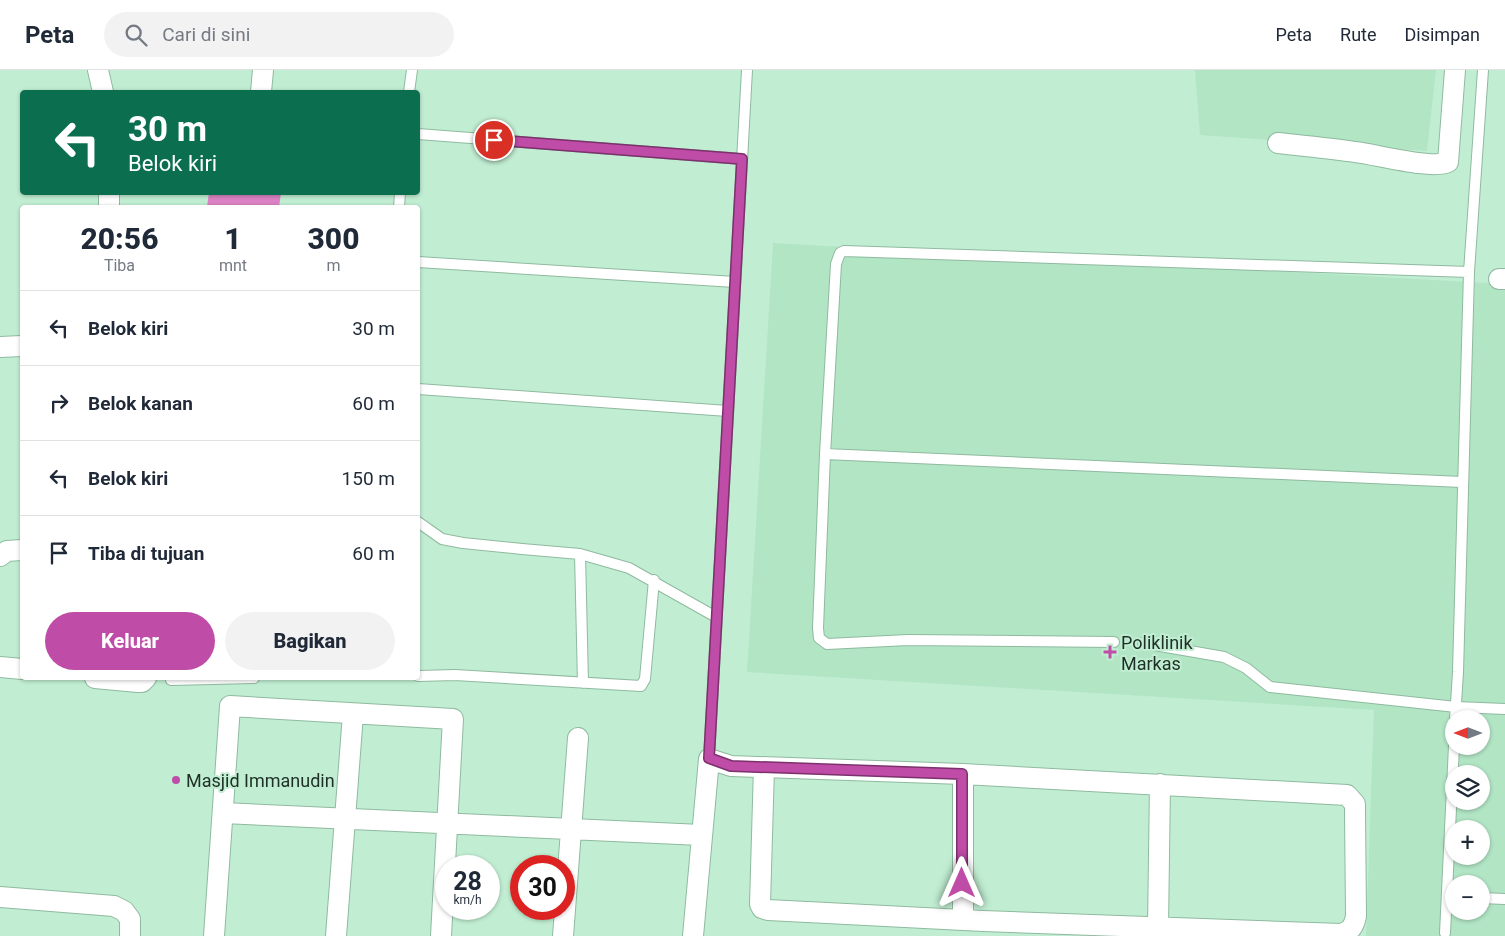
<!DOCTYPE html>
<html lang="id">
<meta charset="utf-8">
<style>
:root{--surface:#fff;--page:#f2f2f3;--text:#1f2937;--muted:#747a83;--line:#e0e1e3;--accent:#bf4ca6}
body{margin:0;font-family:Roboto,sans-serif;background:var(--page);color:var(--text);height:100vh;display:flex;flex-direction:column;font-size:19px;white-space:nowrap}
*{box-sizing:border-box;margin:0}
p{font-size:16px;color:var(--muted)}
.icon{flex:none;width:28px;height:28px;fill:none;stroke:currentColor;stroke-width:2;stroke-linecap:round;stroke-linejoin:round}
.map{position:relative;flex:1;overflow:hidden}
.panel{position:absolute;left:20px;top:135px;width:400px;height:475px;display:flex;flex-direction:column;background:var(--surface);border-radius:5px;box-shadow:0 1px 4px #0004}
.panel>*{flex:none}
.guide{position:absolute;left:20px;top:20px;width:400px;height:105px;border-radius:5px;box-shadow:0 1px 4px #0004;background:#0b6e4f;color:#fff;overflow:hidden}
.needle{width:32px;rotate:270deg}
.tools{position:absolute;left:1445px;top:640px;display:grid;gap:10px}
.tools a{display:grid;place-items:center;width:45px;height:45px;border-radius:50%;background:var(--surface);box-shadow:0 1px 4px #0004;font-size:25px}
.speed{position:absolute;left:435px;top:785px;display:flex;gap:10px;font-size:25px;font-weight:700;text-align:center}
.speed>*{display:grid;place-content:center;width:65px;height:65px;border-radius:50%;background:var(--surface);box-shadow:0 1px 4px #0004;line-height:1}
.speed small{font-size:12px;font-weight:400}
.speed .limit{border:8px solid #d22;background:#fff;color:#111}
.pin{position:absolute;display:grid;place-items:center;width:42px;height:42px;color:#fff;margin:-21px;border:2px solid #fff;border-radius:50%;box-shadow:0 1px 5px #0007}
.me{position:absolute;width:55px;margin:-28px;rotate:0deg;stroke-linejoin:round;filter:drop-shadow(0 0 4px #0008)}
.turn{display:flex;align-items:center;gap:18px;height:105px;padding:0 25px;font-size:22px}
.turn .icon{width:65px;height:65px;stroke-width:2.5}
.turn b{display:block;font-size:35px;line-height:42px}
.eta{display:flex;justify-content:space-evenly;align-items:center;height:85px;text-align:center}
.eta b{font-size:30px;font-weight:800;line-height:35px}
.primary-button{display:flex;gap:10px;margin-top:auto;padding:10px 25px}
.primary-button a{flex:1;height:58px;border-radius:30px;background:var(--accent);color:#fff;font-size:20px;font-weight:800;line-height:58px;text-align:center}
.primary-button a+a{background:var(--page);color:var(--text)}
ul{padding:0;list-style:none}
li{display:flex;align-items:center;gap:15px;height:75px;padding:0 25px;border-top:1px solid var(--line)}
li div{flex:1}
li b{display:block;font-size:19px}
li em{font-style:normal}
header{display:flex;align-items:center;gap:30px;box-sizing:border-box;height:70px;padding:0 25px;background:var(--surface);border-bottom:1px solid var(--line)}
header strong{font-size:24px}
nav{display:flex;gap:28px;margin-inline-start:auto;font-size:18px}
.search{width:350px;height:45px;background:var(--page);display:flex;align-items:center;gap:12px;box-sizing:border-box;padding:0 18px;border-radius:28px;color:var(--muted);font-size:19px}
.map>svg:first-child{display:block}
.built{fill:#b1e5c4;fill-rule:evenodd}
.water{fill:#db83c4}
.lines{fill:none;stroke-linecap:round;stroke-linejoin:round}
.lane-casing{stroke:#8fba9f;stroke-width:12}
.street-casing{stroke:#8fba9f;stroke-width:22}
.lane{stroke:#fff;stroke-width:10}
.street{stroke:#fff;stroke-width:20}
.route-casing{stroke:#7c316c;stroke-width:12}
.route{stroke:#bf4ca6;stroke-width:9}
.poi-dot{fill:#bf4ca6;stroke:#c1eed2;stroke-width:2}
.labels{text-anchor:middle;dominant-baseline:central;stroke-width:4;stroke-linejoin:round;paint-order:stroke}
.poi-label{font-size:18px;fill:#1e2f25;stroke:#c1eed2;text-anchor:start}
</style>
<header>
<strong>Peta</strong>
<div class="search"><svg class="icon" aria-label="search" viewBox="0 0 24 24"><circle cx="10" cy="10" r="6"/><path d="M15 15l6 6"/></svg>Cari di sini</div>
<nav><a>Peta</a><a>Rute</a><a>Disimpan</a></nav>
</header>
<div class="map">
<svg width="1505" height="866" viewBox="0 0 1505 866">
<rect width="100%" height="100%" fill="#c1eed2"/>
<path class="built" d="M1195,0H1436L1427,81L1200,65Z
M773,173L1505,214V866H1366L1374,640L747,602ZM1454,649H1481V676H1454ZM1454,704H1481V731H1454ZM1454,759H1481V786H1454ZM1454,814H1481V841H1454Z"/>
<path class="water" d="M209,122L281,123L279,137H207Z"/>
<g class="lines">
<g class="lane-casing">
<path id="lane" d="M409,22L412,0
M418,64L742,89
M399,138L400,122
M418,192L735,212
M418,319L728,341
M825,384L836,194L840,183L844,181L1469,202
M418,452L442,469L463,473L522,479L580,484L629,498L716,547
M580,484L583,613
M1114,572L908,570L827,574L819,568L818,558L825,384L1462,412
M1143,573L1224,587L1246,598L1270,617L1456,637L1505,639
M418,606L455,605L641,616L645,609L654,510
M171,610L254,608
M1455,649L1458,602L1469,202L1483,0
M709,689L747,0
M1481,828L1505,829
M1445,863L1454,676"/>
</g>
<g class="street-casing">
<path id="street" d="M98,0L103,22
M261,22L263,0
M1278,73C1303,76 1330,78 1355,82C1375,84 1432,100 1448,92L1455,0
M109,122V138
M1499,209H1505
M0,277L22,276
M0,486L7,481L22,480
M0,597L22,599
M95,608L138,612H142L146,608
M963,704V849
M223,743L701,765
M0,827L114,836L124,841L130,849V866
M1158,856L1160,714
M214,866L230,636L453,649L441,866
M336,866L353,644
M563,866L578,668
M693,866L709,689L731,696L963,704L1347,725L1355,734V741L1356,846C1354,856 1351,861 1341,864L983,851L768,840L762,838L760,834L764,697"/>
</g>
<use href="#lane" class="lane"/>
<use href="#street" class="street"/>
</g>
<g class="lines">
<g class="route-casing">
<path id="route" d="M494,70L742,89L709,688L731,696L962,704V813"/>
</g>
<use href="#route" class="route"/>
</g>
<g class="poi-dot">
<path d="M1107.5 574.5h5v5h5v5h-5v5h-5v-5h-5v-5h5z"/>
<circle cx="176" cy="710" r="5"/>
</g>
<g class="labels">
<g class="poi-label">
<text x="1121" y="572">Poliklinik<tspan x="1121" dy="21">Markas</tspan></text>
<text x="186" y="710">Masjid Immanudin</text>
</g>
</g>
</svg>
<div class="tools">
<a><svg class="needle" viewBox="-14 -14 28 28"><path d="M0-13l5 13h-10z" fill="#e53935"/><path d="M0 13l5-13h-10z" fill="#747a83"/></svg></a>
<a><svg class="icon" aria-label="layers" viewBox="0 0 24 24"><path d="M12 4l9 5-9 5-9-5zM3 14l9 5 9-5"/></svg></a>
<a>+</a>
<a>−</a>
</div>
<div class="speed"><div>28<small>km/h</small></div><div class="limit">30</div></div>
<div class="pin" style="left:494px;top:70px;background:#d93025"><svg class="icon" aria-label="arrive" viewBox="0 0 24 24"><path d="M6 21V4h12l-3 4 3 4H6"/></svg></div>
<svg class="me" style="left:962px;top:813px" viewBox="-20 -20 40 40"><path d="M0-17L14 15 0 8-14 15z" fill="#bf4ca6" stroke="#fff" stroke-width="4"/></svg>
<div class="guide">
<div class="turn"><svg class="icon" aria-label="left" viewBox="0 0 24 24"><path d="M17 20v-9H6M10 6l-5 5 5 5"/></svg><div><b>30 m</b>Belok kiri</div></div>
</div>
<section class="panel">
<div class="eta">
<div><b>20:56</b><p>Tiba</p></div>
<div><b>1</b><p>mnt</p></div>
<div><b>300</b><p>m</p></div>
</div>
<ul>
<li><svg class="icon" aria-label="left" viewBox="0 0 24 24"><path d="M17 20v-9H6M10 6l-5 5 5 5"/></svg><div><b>Belok kiri</b></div><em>30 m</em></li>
<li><svg class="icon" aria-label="right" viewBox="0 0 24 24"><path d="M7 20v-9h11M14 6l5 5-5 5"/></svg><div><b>Belok kanan</b></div><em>60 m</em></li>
<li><svg class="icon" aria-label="left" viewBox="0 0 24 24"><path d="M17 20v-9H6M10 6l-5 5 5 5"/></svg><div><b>Belok kiri</b></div><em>150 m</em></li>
<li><svg class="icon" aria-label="arrive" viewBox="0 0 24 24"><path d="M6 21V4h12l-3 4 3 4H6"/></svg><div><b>Tiba di tujuan</b></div><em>60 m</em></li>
</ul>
<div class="primary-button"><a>Keluar</a><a>Bagikan</a></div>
</section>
</div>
